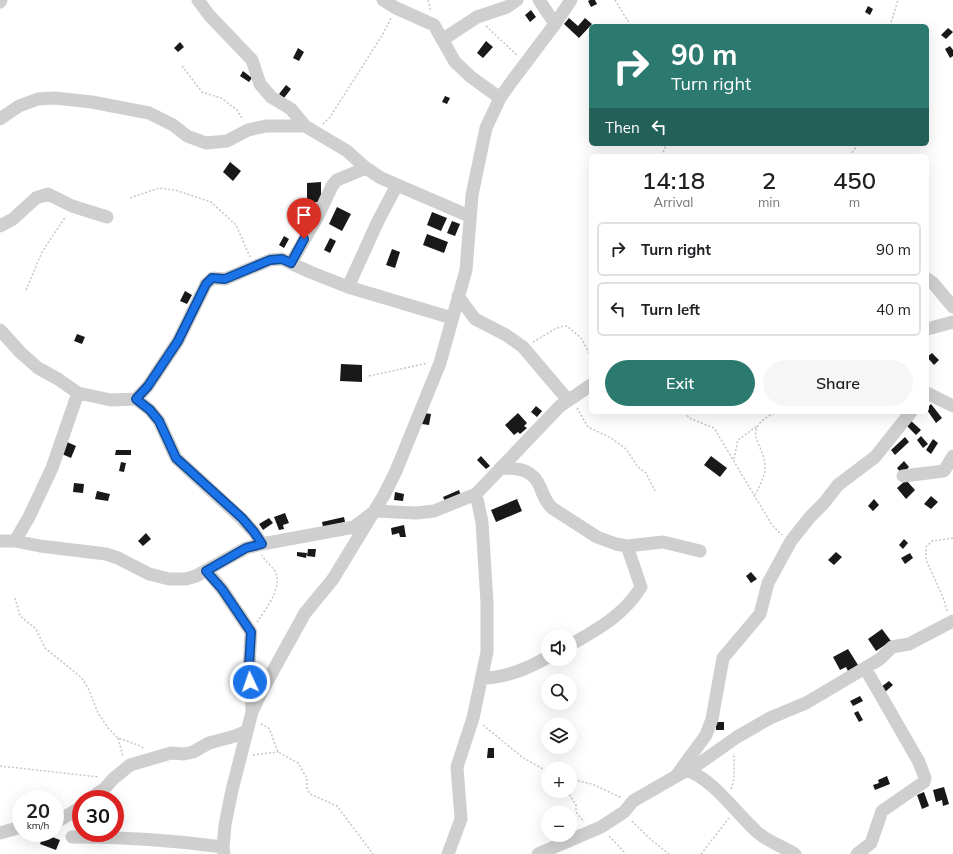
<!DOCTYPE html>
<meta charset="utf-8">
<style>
:root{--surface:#fff;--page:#f6f6f6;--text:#202124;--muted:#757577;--line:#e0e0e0;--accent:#2b796f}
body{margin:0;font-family:Mulish,sans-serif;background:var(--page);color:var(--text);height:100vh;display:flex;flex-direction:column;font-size:15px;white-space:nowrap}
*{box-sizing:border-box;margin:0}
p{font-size:13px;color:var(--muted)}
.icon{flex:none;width:22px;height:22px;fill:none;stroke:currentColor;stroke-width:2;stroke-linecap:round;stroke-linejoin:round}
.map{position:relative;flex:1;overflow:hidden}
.panel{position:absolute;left:589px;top:154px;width:340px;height:260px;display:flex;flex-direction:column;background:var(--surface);border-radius:6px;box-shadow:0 4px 16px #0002}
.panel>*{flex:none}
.hud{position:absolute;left:589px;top:24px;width:340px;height:122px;border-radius:6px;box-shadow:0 4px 16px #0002;background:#2b796f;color:#fff;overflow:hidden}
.buttons{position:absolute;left:541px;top:630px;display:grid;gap:8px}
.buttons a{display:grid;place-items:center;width:36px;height:36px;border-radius:50%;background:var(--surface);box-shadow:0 4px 16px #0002;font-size:20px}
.speed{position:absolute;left:12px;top:790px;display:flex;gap:8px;font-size:20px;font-weight:700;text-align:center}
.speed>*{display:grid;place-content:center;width:52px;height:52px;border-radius:50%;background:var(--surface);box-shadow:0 4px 16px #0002;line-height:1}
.speed small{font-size:10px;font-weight:400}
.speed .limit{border:6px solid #d22;background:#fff;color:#111}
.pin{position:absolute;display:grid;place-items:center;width:34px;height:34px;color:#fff;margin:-41px -17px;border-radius:50% 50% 50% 0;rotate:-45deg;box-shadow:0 0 4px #0007}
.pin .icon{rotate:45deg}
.me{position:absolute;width:44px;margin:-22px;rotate:357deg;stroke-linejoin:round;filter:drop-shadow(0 0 3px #0008)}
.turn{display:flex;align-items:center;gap:14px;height:84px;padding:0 16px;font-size:18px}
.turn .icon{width:52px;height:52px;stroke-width:2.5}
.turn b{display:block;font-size:28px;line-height:34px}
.then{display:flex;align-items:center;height:38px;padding:0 16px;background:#0003;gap:8px;font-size:15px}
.eta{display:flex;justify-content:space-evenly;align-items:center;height:68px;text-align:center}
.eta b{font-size:24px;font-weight:600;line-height:28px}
.cta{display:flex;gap:8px;margin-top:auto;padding:8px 16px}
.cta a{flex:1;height:46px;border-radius:24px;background:var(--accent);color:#fff;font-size:16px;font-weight:600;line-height:46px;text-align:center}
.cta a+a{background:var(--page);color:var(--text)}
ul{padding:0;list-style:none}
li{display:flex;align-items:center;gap:12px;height:54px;margin:0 8px 6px;padding:0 8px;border:2px solid var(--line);border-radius:6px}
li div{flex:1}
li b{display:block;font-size:15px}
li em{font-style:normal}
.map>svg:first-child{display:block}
.building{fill:#191919}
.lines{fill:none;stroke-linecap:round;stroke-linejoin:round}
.path{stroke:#c6c6c6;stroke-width:1.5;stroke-dasharray:2 2;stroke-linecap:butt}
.minor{stroke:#cfcfcf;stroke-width:13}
.route-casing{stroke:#114b97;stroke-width:10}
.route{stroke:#1a73e8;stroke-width:7}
</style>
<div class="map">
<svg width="953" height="854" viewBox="0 0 953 854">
<rect width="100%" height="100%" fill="#fff"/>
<path class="building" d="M590,0H595L597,4L591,7L588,1Z
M868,6L873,9L870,15L865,12Z
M531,10L536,17L530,22L525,15Z
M569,18L578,26L585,18L592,24L579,38L564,24Z
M948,28L953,32L946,39L941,35Z
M486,41L493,47L483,58L477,53Z
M180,42L184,47L178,52L174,48Z
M950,46L953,50V56L950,58L945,49Z
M298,48L304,52L299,61L293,58Z
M243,71L252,78L249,82L240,76Z
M286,85L291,89L284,98L279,94Z
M445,96L450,98L447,104L442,102Z
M230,162L241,171L233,181L223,172Z
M321,182V202H307V183Z
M337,207L351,214L342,231L329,224Z
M432,212L447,218L441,231L427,225Z
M452,221L460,224L455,236L447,233Z
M427,234L448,242L444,253L423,245Z
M284,236L289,239L284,248L279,245Z
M330,238L336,241L330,253L324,250Z
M392,249L400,252L395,268L386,265Z
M185,291L192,295L187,304L180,301Z
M77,334L85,337L82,344L74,341Z
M932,353L939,360L934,365L927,357Z
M341,364L362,365V382L340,381Z
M931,404L942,418L936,423L927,410V408Z
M536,406L542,411L537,417L531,412Z
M424,413L431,414L429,425L422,424Z
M518,413L527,423L524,426L527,428L520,434L518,432L514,435L505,425Z
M910,420L921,430L916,435L906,425Z
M921,436L928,444L923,448L917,440Z
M905,437L909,442L895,455L891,450Z
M933,439L938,443L931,454L926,450Z
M67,442L76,446L71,458L62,454Z
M116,450H131V455H115Z
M481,456L490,466L486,469L477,460Z
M711,456L727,468L720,477L704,465Z
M904,461L909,467L902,474L897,468Z
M121,462L126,463L124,472L119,471Z
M906,480L915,490L906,499L897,488Z
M74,483L84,484L83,493L73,492Z
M459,490L461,496L446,503L443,497Z
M97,491L110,494L108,501L95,499Z
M395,492L404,494L403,501L394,500Z
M931,496L938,502L931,509L924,504Z
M517,499L522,511L496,522L491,510Z
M874,499L879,505L873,511L868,506Z
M285,513L289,523L283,525L284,529L279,530L274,517Z
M344,517L345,522L323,527L322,522Z
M269,518L273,523L263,530L259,524Z
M404,525L406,537H400L399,533L392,535L391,528Z
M146,533L151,539L143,546L138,541Z
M904,539L908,543L903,549L899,545Z
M308,549H316L315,557L307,556Z
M297,552L307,553L306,558L297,556Z
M836,552L842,557L834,565L828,560Z
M910,553L913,558L905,564L901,558Z
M751,572L757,579L751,583L746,576Z
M882,629L891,641L876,651L868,639Z
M848,649L858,665L848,671L846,667L840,670L833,657Z
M889,681L893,685L885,692L881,687Z
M860,696L863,701L853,706L850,701Z
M858,711L863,720L859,722L854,713Z
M716,722H724V730H716Z
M488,748H494V758H487Z
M887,776L890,784L875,790L873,785L879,783L878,780Z
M944,787L949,804L943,806L942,800L936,802L933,790Z
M924,792L929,806L922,809L917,795Z
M44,834L60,840L56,850L40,844Z"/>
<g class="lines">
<path class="path" d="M428,0L431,12
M615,0L631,26
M486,26L518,56
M890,26L898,0
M182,66L202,92L221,98L237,110L243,120
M323,124L330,117L383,34L391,18
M662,156L666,144
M850,156L858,144
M130,198L159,188L175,190L211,202L236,225L250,257
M26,290L42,252L66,216
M533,342C544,337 555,326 567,326L581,338L591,356
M369,376L428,363
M577,408L588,427L611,438L626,449L638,467L646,473L655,491
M685,412L689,418L714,428L772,525L782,535
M734,459L738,440L757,426
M755,495C759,487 764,478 765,469C766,442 737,432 776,412
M15,598L20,616L36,629L45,648L82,678L89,690L98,713L108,728L118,738L138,745L145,749
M947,611L943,597L926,560V547L932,541L953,538
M257,622C265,610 282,589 276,573C273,567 265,561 262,555
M261,724L269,728L278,752L298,763L307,778V788L310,794L337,806L373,854
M483,725L522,757L548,772
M118,738L123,757
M253,755L278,752
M0,766L99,777
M570,779L592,784L622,798
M731,789L734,779V753
M567,791L576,805V812L584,822
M632,821L649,838L669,854
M609,836L626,854
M701,854L729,818"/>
<path class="minor" d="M198,0L209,15L252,60L260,84L271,97L291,109L305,126
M383,0L396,8L434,25L455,62L471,77L500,98
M539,0L555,24
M0,2L1,0
M442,40L477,17L507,7L517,0
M0,119L19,106L38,99L54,98L92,102L149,113L173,125L187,136L206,143L227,141L248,130L266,126H305L347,151L366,168L381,178L469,216
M0,226L13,219L36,198L48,194L72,206L107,217
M291,263L318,216L332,186L337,180L366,168
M927,279L933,283L953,307
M348,287L378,221L397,185
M458,296L475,319L506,335L523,347L567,399
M927,329L953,322
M0,330L21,353L38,368L58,379L78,393L111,400L136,399L150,410L159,421L176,458L242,519L254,532L262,544
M927,393L953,406
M136,399L148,386L178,341L206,284L213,278L225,279L270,260L282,259L310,272L348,287L452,318
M500,468C519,468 534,469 541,489C544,497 546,502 552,508L597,537L616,544L627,546L663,542L700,551
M903,476L944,471L953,456
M0,541H15L40,546L106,554L118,558L149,574L169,579H186L196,576L246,548L262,544L354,527L375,511L416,513L434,511L476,494L560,406L591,385
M15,541L29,517L52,468L78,393
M207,571L222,589L251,632L249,667L252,710
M570,645C598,629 624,615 641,587L627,546
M482,678C504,678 529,668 548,657
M687,770L700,763L737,737L770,718L806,703L865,668L880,659L892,647L909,644L953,621
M676,776L706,735L712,719L723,658L760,614L768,583L791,541L810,517L824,503L838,485L875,457L911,412
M89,799L105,788L113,779L130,765L171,753L184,754L193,752L209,743L235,736L247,731
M55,823L81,807
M0,833L21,827
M72,837C123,837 172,840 223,847
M224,854L223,847L225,825L232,790L252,712L263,689L305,613L333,579L384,495L396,471L440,363L466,270L472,195L486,128L500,98L512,81L555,24L571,0
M448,854L461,819L457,767L473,718L487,652V603L482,522L476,494
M538,854L601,827L624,812L633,801L687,770C716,782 734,811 757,832C767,841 783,847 795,854
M857,854L871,843L882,811L924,782L925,778L919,762L865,668"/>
</g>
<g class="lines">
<g class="route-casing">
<path id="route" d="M250,682L249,667L251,632L222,589L206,571L246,548L262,544L254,532L242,518L176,458L159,421L150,410L136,399L148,386L178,341L206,284L212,278L225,279L270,260L282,259L291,263L304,239"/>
</g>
<use href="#route" class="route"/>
</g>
</svg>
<div class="buttons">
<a><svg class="icon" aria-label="sound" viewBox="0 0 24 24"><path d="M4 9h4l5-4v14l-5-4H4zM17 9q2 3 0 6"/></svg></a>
<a><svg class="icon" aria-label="search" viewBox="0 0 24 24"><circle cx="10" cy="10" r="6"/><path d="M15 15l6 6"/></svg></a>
<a><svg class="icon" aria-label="layers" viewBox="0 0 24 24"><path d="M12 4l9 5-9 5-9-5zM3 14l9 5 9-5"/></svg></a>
<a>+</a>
<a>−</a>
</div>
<div class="speed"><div>20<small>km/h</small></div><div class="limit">30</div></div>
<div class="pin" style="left:304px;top:239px;background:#d93025"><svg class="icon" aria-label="arrive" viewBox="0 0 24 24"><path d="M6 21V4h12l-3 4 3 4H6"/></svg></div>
<svg class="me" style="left:250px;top:682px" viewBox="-20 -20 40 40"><circle r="17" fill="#1a73e8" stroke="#fff" stroke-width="3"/><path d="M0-11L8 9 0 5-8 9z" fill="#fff"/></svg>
<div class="hud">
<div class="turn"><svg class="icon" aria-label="right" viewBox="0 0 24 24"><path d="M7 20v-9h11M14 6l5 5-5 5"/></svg><div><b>90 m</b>Turn right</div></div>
<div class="then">Then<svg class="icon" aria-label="left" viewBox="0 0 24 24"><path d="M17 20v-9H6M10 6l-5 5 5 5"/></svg></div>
</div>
<section class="panel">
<div class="eta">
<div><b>14:18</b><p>Arrival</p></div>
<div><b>2</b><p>min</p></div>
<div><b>450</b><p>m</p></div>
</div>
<ul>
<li><svg class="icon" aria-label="right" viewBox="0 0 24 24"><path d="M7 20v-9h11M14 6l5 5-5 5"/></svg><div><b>Turn right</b></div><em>90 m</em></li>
<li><svg class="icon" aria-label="left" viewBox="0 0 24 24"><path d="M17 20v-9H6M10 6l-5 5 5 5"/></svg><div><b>Turn left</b></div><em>40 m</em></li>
</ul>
<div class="cta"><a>Exit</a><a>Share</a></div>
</section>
</div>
